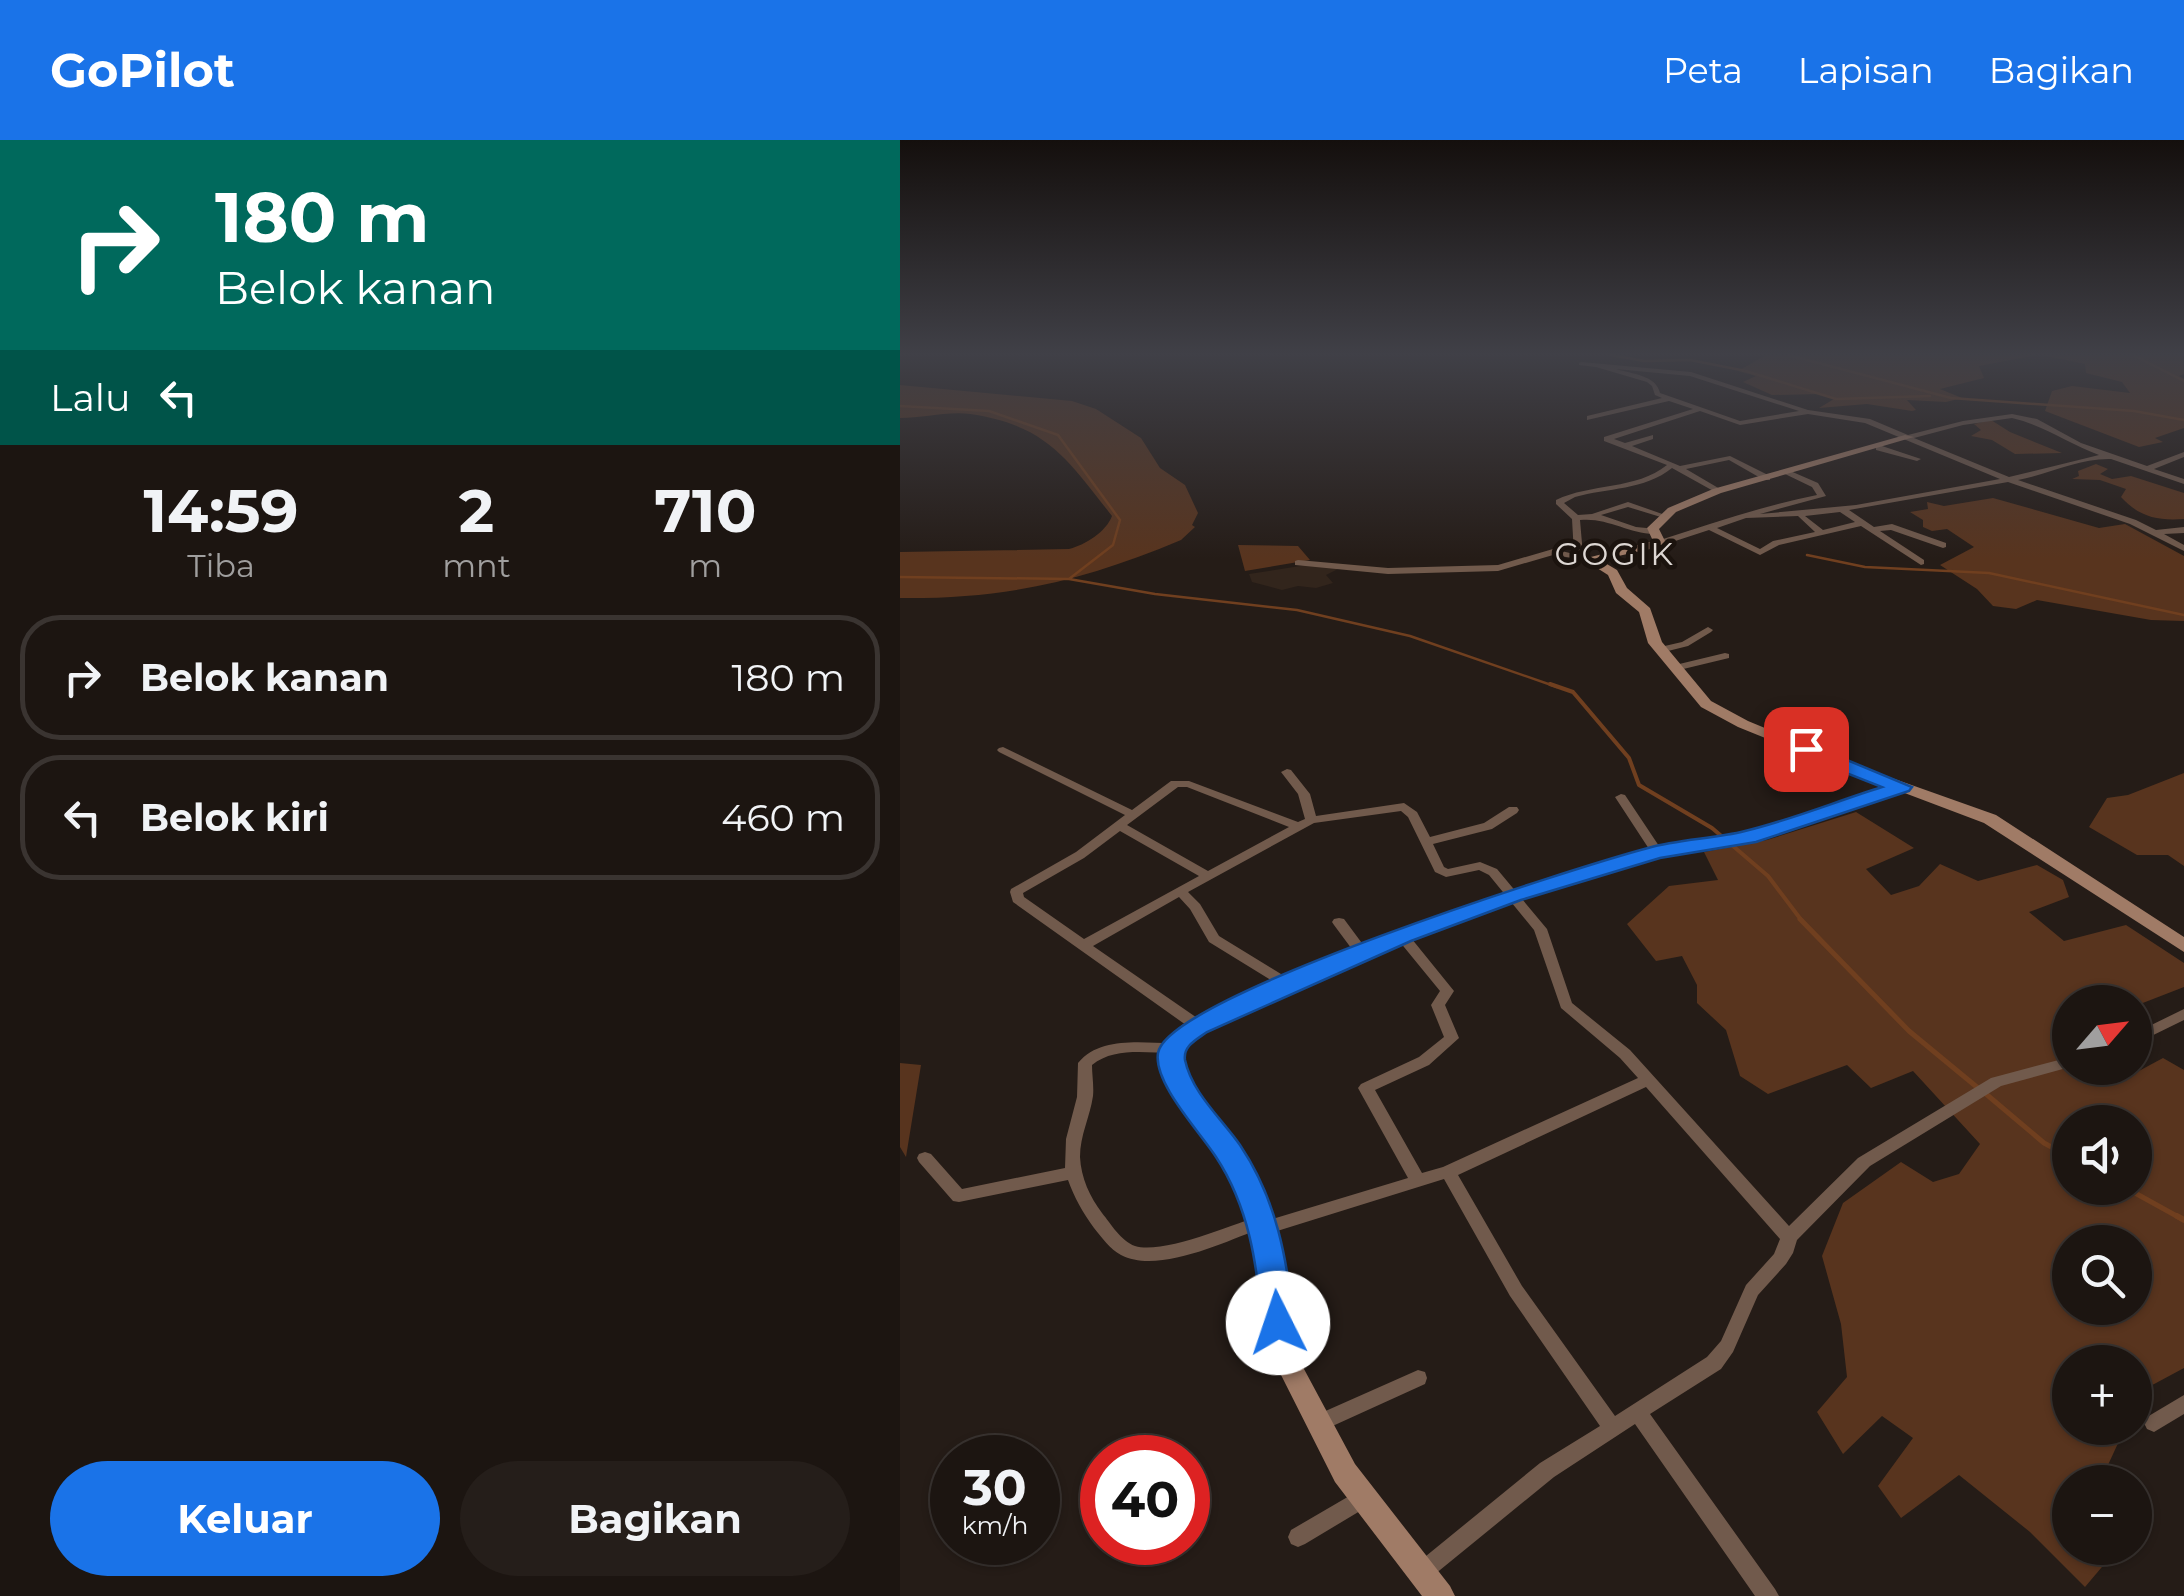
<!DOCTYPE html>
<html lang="id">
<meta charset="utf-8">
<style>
:root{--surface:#1c1511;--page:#251e1a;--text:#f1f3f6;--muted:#a09f9f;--line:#3a3431;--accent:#1a73e8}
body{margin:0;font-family:Montserrat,sans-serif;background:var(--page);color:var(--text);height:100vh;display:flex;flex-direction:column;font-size:38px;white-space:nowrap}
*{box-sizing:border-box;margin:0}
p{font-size:32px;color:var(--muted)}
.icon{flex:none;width:55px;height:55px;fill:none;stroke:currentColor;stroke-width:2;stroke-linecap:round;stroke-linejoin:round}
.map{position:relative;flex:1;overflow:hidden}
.drawer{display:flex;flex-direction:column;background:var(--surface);width:900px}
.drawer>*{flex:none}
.banner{background:#00695c;color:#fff;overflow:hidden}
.needle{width:65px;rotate:62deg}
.controls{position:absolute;left:1152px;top:845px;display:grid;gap:20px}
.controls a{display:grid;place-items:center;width:100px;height:100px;border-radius:50%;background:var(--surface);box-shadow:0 2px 8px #0004,0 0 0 2px var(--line);font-size:50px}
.speed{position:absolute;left:30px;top:1295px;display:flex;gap:20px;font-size:50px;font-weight:700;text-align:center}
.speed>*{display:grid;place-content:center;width:130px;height:130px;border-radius:50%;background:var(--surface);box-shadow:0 2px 8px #0004,0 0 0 2px var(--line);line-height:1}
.speed small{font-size:25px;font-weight:400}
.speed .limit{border:15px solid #d22;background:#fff;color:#111}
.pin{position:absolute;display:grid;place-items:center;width:85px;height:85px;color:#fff;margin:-42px;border-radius:20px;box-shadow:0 5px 15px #0006}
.me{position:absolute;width:110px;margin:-55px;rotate:356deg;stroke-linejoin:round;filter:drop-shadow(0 0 8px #0008)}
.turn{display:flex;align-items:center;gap:35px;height:210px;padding:0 50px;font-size:45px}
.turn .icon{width:130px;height:130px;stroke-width:2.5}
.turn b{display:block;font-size:70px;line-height:85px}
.then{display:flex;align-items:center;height:95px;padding:0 50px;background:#0003;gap:20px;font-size:38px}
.eta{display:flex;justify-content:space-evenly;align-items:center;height:170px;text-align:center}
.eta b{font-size:60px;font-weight:700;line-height:70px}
.cta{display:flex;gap:20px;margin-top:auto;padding:20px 50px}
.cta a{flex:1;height:115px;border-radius:60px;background:var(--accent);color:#fff;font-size:40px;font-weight:700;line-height:115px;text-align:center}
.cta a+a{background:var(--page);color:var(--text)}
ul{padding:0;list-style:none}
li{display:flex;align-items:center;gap:30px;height:125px;margin:0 20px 15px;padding:0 30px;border:5px solid var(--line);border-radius:40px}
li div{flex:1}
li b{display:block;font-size:38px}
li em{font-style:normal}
header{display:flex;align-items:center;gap:60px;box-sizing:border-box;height:140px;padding:0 50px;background:var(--accent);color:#fff}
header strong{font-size:48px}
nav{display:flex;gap:55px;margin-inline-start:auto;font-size:35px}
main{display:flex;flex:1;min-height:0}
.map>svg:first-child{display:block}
.built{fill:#32251c}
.green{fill:#58341e;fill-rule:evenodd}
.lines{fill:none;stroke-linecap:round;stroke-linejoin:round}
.stream-far3{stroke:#703f1f;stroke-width:2.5}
.stream-far2{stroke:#703f1f;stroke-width:4}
.stream-far1{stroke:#703f1f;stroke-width:5}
.stream{stroke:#703f1f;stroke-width:6}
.street{fill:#715a4c;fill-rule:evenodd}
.secondary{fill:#a07b66;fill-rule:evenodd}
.route{fill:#1a73e8;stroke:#114b97;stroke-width:2.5}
.labels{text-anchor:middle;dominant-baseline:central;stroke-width:9;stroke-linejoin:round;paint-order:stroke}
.far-quarter-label{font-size:32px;letter-spacing:2.5px;fill:#ddd7d3;stroke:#1b130e}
</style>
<header>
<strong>GoPilot</strong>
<nav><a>Peta</a><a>Lapisan</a><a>Bagikan</a></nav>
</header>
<main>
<section class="drawer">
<div class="banner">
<div class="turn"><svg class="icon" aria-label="right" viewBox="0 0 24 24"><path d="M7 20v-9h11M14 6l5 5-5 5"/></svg><div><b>180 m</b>Belok kanan</div></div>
<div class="then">Lalu<svg class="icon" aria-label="left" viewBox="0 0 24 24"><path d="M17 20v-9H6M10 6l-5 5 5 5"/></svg></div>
</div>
<div class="eta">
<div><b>14:59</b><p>Tiba</p></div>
<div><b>2</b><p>mnt</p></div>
<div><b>710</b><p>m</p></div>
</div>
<ul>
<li><svg class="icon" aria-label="right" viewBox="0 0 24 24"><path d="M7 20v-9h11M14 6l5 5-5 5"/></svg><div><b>Belok kanan</b></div><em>180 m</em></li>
<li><svg class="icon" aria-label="left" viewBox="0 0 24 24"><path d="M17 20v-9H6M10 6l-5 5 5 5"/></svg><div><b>Belok kiri</b></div><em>460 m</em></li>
</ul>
<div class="cta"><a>Keluar</a><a>Bagikan</a></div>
</section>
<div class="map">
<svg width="1284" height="1456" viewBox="0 0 1284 1456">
<rect width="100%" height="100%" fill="#251c17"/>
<path class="built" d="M419,423L442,427L426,435L433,443L416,448L398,446L382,450L352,442L349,434Z"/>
<path class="green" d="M866,215H1137L1079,226L1084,238L1040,249L1062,258L1046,262L1007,260L1016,270L1012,271L967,264L919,268L934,259L920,254L872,255L843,242L856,236L838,231Z
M1142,215H1283L1284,234L1279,236L1284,239V288L1255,298L1263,302L1239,307L1145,271L1152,251L1172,246L1230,253L1222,242L1186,233L1185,224Z
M0,245L172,261L196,269L241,298L260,328L285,345L298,373L292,385L295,387L281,400C183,441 107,459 0,458V412L169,409C185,405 206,392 212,376C168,320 147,285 70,274C48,271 23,278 0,278Z
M1091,280L1110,292L1162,313L1115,314L1092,300L1071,296L1081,290L1074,284Z
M1196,324L1208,329L1200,334L1212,339L1231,336L1284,353V379C1258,381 1239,377 1221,357L1226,349L1200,340L1172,339L1179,336L1178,331Z
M1093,358L1199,388L1225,384L1284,416V481L1251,480L1137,460L1116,469L1093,466L1077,449L1040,425L1074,407L1047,389L1032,391L1023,387V380L1010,372L1028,369L1027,362L1044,366Z
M338,405L398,406L410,420L345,431Z
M1284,633V726L1268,715H1237L1189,687L1207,658L1228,655Z
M956,672L1014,708L966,729L991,755L1019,746L1040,724L1078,741L1137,725L1163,740L1169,757L1129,772L1164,801L1226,785L1284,823V847L1235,866V862H1170V928H1231L1237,932L1263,918L1284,930V1228L1243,1250L1235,1267V1222H1170V1288H1225L1208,1325L1217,1342H1170V1408H1218L1185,1447L1130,1392L1059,1335L1001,1378L978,1346L1013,1298L982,1276L943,1314L917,1272L947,1237L941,1184L922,1116L943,1063L1001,1022L1033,1042L1059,1034L1080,1004L1013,931L971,948L947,925L868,954L840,936L826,890L797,863V845L782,816L756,821L727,784L769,746L818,740L804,712L867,700ZM1170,982H1235V1048H1170ZM1170,1102H1235V1168H1170Z
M0,923L21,925L6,1017L0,1007Z"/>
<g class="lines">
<path class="stream-far3" d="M711,215L744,221L790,220L846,231L936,259L1030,256
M888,215L1051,258L1234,271L1284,280
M1233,215L1284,241
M0,266L89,271L158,295L220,380L213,405L169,439
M907,415L965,427L1089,433L1284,475
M0,437L169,439L255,454L397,470L510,496L657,547"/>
<path class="stream-far2" d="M650,544L673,552L729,618L739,645L812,688L868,736L902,781"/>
<path class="stream-far1" d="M900,779L1009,891L1078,948
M1086,954L1144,1003L1170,1017
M1226,1048L1282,1079"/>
<path class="stream" d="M1277,1076L1284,1080"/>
<path class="street" d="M681,222L791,232L908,270L970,279L1008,295L1063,281L1112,274L1137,279L1181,303L1247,326L1284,312V317L1254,329L1284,339V344L1211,319C1180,318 1149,334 1118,340L1236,380L1256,390L1284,387V393L1264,394L1284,405V411L1230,384L1108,342L949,370L974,387L992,384L1046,403V407L1043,408L991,390L980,391L1024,420V424L1021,425L961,386L879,405L860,415L809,390L763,405H757V401C810,384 862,366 917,355L912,347L885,334V330H888L918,343L926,356L860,374L956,365L1100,339L965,283L908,274L840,285L800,271L714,299L725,303L753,295V299L732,306L780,326L830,316L870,336V340H864L829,320L786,329L820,349L821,351L817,353L772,328C745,350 707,348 675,357L664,363L678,375L692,374L728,362L768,376L764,378L728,367L701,375L736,387L757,389V393L754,394C728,393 706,377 680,380L683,415L692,417V421L653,415L598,431L488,434L395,425V421L398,420L488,428L598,425L653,409L674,414L672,379L656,364V360C691,343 736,350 767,325L704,301V297L793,269L769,261L687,280V276L762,258L755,255L752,246L747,242L696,227L679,225V223ZM716,229L790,236L899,271L840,281L760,253C756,235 732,234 716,229ZM1112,278C1143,285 1169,304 1199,315L1109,337L1014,298L1063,285ZM940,372L955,382L923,390L905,376ZM898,376L915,392L873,401L860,409L817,388L846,378Z
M976,306H982L1021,319L1017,321L976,310Z
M808,487L813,490L811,492L788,506L760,513L755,510L756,508L782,502Z
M825,513L829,514V518L775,531L770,528L771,526Z
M103,607L232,670L271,641H289L398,682L405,679L398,654L381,632L387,629L391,630L410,654L416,676L504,663L517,672L530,697L584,683L609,667H617L619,670L617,673L592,689L533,704L544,727L548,729L580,722L597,729L647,789L672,863L730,910L889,1086L958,1018L1091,938L1170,917V927L1101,946L970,1026L897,1100L893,1113L886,1124L858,1155L833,1212L821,1229L750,1274L875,1449L879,1456H855L735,1284L654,1337L529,1439L522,1442L515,1439L512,1432L515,1425L640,1323L700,1286L610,1156L544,1039L364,1095L357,1090C322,1103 257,1134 221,1115C210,1109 202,1098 194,1088C183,1073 174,1057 168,1040L59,1062L53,1061L19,1022L17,1018L19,1014L25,1012L31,1014L62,1049L165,1028L166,999L177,957L178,923C200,896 241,903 272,903L277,904L279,908L277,912L272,913C246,913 214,907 192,925C192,935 194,946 193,956C190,977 180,995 180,1017C181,1038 190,1057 202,1073C211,1084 221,1101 235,1106C262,1115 334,1084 362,1075L369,1080L508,1038L458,948L461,944L519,917L544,897L531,865L540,851L495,796L502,792L507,793L554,851L545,865L559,898L529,925L475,950L522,1033L543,1027L738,938L720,918L661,868L634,790L589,735L579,730L546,737L535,732L508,677L501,671L414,683L288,752L300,764L319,796L394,842L396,845L394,848H384L309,802L290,769L279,757L193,806L303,882L305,886L303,890H293L113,762L110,752L111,749L176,712L225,675L99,612L97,610L99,608ZM278,647H287L389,687L308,731L227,685ZM220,691L299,736L184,799L124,757L123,753L184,718ZM746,947L880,1099L874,1114L846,1145L821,1201L807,1217L715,1276L622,1146L558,1035Z
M721,654L725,655L763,712L761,715H753L751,712L715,657Z
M439,778L444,779L467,810L469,813L467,816H457L434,785L432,782L434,779Z
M1284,869V880L1235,904V893Z
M518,1230L525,1232L527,1238L525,1244L426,1289L419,1292L412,1289L409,1283L412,1277Z
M1284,1255V1274L1254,1292L1247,1289L1244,1283L1247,1277Z
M463,1348L470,1351L473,1358L470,1365L405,1404L398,1407L391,1404L388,1397L391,1390Z"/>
<path class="secondary" d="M1005,295L1014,297L821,353L776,372L759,389L766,403L764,406L700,420L717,430L727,448L750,468L762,502L811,561L848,581L944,621L1096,675L1284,797V812L1084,683L1002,652L847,704L759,717L619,759L517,796L296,895L282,910L281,923L292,949L339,1009L376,1088L387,1137L391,1183L404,1229L455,1324L550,1446L555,1456H522L435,1342L379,1231L365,1183L363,1137L352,1088L322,1019L275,957L261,923L262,908L282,885L503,788L607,751L757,707L838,695L986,647L838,587L801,567L748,503L739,472L716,453L708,435L683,419L753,401L747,388L768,368L813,349Z"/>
</g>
<linearGradient id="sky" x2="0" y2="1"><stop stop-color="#140f0d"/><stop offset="0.51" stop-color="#404047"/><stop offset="1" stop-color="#404047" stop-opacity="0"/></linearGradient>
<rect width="1284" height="419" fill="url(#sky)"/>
<path class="route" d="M906,603L1012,647L1009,651L856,702L760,718L621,760L511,801L307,892C296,900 283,906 285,920C292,953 322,979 340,1005C377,1060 387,1119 394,1183L390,1193L378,1197L366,1193L362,1183C357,1124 349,1067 316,1017C300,992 253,943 258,913C267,856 680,726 748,708C780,699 814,699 845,691C891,680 937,661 982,647L898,614V605Z"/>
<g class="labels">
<g class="far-quarter-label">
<text x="715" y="413">GOGIK</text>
</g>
</g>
</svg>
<div class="controls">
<a><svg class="needle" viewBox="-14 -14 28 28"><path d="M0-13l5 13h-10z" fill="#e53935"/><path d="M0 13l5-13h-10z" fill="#a09f9f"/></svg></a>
<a><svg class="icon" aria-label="sound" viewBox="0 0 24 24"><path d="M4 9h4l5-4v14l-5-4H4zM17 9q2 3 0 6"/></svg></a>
<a><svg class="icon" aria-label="search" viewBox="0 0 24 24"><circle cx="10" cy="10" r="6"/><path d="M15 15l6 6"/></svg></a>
<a>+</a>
<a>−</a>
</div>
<div class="speed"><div>30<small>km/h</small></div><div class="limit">40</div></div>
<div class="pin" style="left:906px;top:609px;background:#d93025"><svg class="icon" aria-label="arrive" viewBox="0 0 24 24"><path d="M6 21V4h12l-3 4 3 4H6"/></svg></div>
<svg class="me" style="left:378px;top:1183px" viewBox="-20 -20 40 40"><circle r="19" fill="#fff"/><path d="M0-13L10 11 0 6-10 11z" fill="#1a73e8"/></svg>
</div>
</main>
